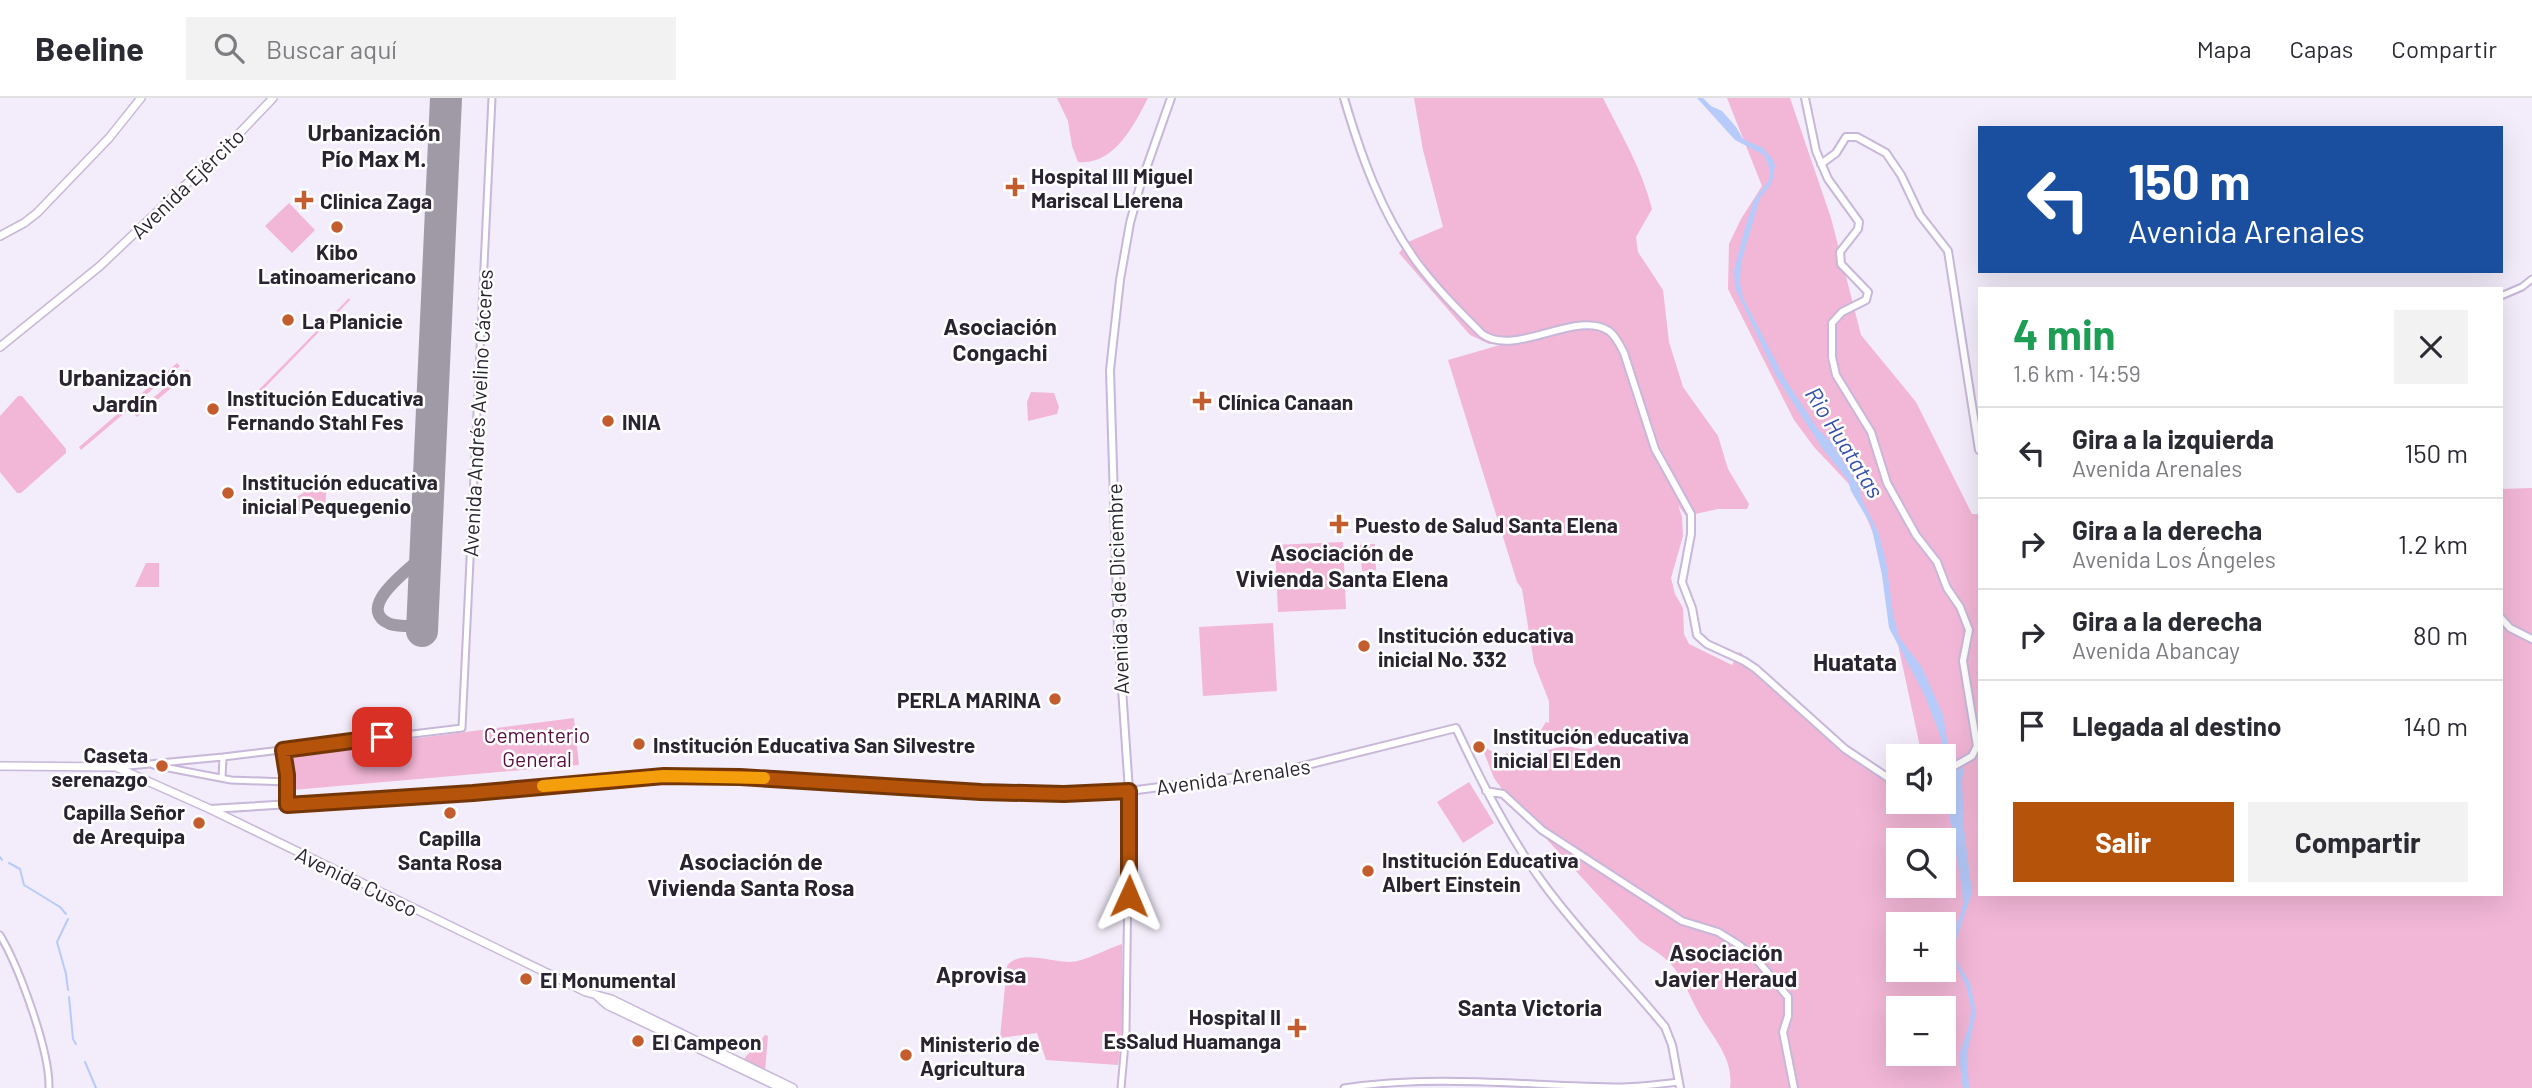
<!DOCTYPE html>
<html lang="es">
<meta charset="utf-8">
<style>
:root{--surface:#fff;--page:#f2f2f3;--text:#2b2b33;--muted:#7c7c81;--line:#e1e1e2;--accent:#b45309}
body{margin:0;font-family:Barlow,sans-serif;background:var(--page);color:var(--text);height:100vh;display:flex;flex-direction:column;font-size:26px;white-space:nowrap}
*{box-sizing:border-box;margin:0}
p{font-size:23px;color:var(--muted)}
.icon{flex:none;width:38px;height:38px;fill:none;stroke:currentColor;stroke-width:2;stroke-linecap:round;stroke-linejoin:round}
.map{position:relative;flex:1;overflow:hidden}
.drawer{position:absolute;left:1978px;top:189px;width:525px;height:609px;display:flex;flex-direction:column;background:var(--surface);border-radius:0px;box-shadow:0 7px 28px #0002}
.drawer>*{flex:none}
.top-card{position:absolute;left:1978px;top:28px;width:525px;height:147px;border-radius:0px;box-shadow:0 7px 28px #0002;background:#1a4fa0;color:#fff;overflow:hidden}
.buttons{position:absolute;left:1886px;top:646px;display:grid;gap:14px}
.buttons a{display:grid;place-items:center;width:70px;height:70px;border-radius:0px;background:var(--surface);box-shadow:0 7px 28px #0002;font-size:35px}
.pin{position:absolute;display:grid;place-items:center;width:60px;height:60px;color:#fff;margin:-30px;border-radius:14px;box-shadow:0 4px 10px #0006}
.me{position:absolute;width:77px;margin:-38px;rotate:1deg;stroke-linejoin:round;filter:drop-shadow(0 0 5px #0008)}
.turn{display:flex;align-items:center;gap:24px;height:147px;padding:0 35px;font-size:32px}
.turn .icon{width:91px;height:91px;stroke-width:2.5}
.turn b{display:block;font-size:49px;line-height:60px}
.round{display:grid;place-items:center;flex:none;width:74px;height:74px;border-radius:0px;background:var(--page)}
.overview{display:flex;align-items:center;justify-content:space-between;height:119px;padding:0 35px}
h1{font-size:42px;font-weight:700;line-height:52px;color:#1e9e55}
.cta{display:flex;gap:14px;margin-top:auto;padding:14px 35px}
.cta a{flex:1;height:80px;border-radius:0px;background:var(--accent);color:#fff;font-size:28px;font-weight:700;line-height:80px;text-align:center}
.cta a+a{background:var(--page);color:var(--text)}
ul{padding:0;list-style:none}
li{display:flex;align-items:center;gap:21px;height:91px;padding:0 35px;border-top:2px solid var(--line)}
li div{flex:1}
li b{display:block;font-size:26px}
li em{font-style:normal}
header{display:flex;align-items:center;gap:42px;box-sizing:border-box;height:98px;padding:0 35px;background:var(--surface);border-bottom:2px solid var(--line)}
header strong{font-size:33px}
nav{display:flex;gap:38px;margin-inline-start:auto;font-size:24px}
.search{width:490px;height:63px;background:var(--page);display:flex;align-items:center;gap:18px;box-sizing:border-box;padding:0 24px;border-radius:0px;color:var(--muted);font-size:26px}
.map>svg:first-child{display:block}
.green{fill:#f2b6d6;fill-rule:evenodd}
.water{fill:#b7cbfa}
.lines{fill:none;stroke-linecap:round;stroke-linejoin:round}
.stream{stroke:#b7cbfa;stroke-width:2}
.taxiway{stroke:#a099a6;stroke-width:12}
.runway{stroke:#a099a6;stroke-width:32}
.minor-casing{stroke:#c7b7d9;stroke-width:9}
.major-casing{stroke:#c7b7d9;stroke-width:10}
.highway-casing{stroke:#c7b7d9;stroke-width:10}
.minor{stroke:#fff;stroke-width:5}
.major{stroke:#fff;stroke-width:6}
.highway{stroke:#fff;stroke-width:7}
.route-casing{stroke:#753606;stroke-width:18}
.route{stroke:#b45309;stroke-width:12}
.slow{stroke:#f59e0b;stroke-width:12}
.poi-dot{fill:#c35d2e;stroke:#fff;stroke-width:2.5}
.labels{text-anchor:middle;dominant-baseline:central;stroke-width:5;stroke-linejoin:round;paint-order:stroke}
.poi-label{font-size:21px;font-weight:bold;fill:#2a2431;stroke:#fff;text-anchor:start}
.street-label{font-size:21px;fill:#2a2431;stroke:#fff}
.park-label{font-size:21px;fill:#570d3f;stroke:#fff}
.neighbourhood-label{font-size:23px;font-weight:bold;fill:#2a2431;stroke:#fff}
.water-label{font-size:23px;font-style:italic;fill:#344fa9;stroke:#fff}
.quarter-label{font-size:24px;font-weight:bold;fill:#2a2431;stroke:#fff}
</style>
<header>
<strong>Beeline</strong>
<div class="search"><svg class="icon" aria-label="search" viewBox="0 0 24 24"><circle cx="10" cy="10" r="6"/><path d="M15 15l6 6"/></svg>Buscar aquí</div>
<nav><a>Mapa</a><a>Capas</a><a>Compartir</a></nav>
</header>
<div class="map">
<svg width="2532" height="990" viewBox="0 0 2532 990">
<rect width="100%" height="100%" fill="#f3ecfa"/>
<path class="green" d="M1057,0H1148C1134,27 1114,68 1078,64L1072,48L1068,23Z
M1414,0H1603C1621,36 1642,71 1652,111L1636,139L1638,154L1663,192L1669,244L1683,289L1718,338L1728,371L1749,406L1747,411H1718L1686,418L1678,407L1682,419L1683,438L1671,480L1675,496L1683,510L1684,536L1689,546L1732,567L1740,554L1830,637L1899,685V704H1944V658H1922L1875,440L1858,399L1848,385L1814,349L1794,322L1728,191L1729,146L1741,121L1762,88L1727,0H1790L1831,120L1861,237L1916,304L1972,416H1979V796H2501V391L2532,390V990H1730C1734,961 1714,941 1700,917C1691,902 1685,883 1674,870C1665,858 1652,851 1640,843L1507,698L1494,680L1481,647L1501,659L1507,655C1541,665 1535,652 1562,649C1579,647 1582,657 1600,645L1598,641L1548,637L1541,632L1546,624L1549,625V603L1534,565L1522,491L1517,484L1448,262L1507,245L1489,246L1470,237L1399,155L1408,144L1443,129L1423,52ZM1899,742H1944V788H1899ZM1899,826H1944V872H1899ZM1899,910H1944V956H1899Z
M289,105L315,132L292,155L265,128Z
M349,200L350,202L244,311L242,309Z
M177,265L180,268L81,352L79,349Z
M186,272H189V275L137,319L134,316Z
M1031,294L1054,295L1059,309L1057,316L1028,323L1027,304Z
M18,298H22L66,351V355L21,395H17L0,374V318Z
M327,379L325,413H276Z
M1343,444L1346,511L1278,514L1275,447Z
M1375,446L1376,472L1362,473L1360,447Z
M146,465H159V489H135Z
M1273,525L1277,593L1203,598L1199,529Z
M574,620L579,667L292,692L288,657Z
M1469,684L1494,725L1463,745L1437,704Z
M1122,846V937L1118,967L1046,962L1037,935L1000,940L1007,868C1019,851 1051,864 1070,864C1086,863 1106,851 1122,846Z
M765,937L768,938L765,973L742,963Z"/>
<path class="water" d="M1697,0H1703L1711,8L1722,13L1736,29L1743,41L1763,50L1773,62L1775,68L1773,80L1770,88L1760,100L1741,165L1740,185L1743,200L1785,281L1818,331L1832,345L1860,390L1861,400L1878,433L1886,463L1893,515L1899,539L1921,568L1929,585L1943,617L1949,653L1957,664L1962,663L1964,669L1962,683L1964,730L1972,795L1954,848L1956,862L1970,885L1976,914L1967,957L1969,990H1963L1962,986L1959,957L1970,924L1971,910L1966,888L1948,850L1951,836L1960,818L1963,805L1962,791L1946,699L1944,658H1941L1943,653L1940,637L1924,596L1889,530L1882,477L1871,427L1851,393L1848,382L1822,350L1776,278L1735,190L1734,172L1745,130L1754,102L1769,82L1770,72L1764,57L1735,42Z"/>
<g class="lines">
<path class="stream" d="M0,759L2,762
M9,765L20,771L24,787L60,809L66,816
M68,821L57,844L66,876L68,892
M69,899L73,941L76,946
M85,964L96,990"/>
<path class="taxiway" d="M422,528C412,528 399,529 390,526C355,511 405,475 416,464C420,460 423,455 426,450"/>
<path class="runway" d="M422,533L446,0"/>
<g class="minor-casing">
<path id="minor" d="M2501,198L2522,189L2532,181
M283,652L287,677V707
M153,667L231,682L287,684
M118,669L223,659L462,630L492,0
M222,680L223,659
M0,837C19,869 50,953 49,990
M1121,990L1126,934L1129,693
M1344,990C1435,976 1528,988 1620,989C1639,989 1659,986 1679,984"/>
</g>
<g class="major-casing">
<path id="major" d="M1344,0C1361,58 1381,114 1416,163C1435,189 1459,213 1482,236C1516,260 1576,211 1609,233C1616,238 1620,247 1624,255L1655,351L1691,416V436L1682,484L1692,510L1697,537L1707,546L1744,563L1756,571L1845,651L1899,687
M1805,0L1816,53L1828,81L1859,124L1858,131L1840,154L1841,166L1868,194L1866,202L1842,214L1832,225V259L1836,277L1871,334L1887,385L1916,437L1937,464L1947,490L1960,509L1969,532L1963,563L1977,648L1972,658L1944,674
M1821,66L1836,55L1846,39H1857L1886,55L1901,77L1920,117L1948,153L1979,352
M2501,520L2510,530L2532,541
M1129,693L1118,532L1110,272L1120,182L1130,125L1140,88L1171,0
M1486,693L1503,696L1542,732L1682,823L1718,834L1739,847L1757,862L1788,899V918L1783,934L1794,990
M210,711L473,695L664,678L740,679L981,694L1064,696L1129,693L1283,673L1456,630C1481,683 1508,737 1543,785C1580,836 1625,880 1665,929L1672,947L1680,990"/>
</g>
<g class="highway-casing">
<path id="highway" d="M0,138L24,125L37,115L109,40L141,0
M0,249L100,168L233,42L273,0
M0,668L116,669L210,711L586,894L611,901L793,990
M598,899L607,907L781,990"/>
</g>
<use href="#minor" class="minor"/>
<use href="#major" class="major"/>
<use href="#highway" class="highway"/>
</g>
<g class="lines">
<g class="route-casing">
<path id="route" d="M382,639L283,652L287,677V707L473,695L664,678L740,679L981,694L1064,696L1129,693V798"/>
</g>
<use href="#route" class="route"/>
<path class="slow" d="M543,688L664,678L764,680"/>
</g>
<g class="poi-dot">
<path d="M1011.5 78.5h7v7h7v7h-7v7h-7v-7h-7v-7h7z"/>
<path d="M300.5 91.5h7v7h7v7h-7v7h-7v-7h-7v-7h7z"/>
<circle cx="337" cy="129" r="7"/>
<circle cx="288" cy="222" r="7"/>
<path d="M1198.5 292.5h7v7h7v7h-7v7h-7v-7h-7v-7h7z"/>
<circle cx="213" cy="311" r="7"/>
<circle cx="608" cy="323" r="7"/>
<circle cx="228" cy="395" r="7"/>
<path d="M1335.5 415.5h7v7h7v7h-7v7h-7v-7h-7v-7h7z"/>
<circle cx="1364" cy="548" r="7"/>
<circle cx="1055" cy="601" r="7"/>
<circle cx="639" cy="646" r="7"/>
<circle cx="1479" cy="649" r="7"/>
<circle cx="162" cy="668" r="7"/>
<circle cx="450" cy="715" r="7"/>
<circle cx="199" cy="725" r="7"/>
<circle cx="1368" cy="773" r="7"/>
<circle cx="526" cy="881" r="7"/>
<path d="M1293.5 919.5h7v7h7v7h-7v7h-7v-7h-7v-7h7z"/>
<circle cx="638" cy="943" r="7"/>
<circle cx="906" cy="957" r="7"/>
</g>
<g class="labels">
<g class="poi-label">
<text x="1031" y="77">Hospital III Miguel<tspan x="1031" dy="24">Mariscal Llerena</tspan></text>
<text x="320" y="102">Clinica Zaga</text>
<text x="337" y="153" text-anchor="middle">Kibo<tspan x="337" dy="24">Latinoamericano</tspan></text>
<text x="302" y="222">La Planicie</text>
<text x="227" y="299">Institución Educativa<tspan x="227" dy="24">Fernando Stahl Fes</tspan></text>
<text x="1218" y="303">Clínica Canaan</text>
<text x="622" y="323">INIA</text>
<text x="242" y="383">Institución educativa<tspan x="242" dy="24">inicial Pequegenio</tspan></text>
<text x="1355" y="426">Puesto de Salud Santa Elena</text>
<text x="1378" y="536">Institución educativa<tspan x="1378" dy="24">inicial No. 332</tspan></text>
<text x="1041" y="601" text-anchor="end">PERLA MARINA</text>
<text x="1493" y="637">Institución educativa<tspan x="1493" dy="24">inicial El Eden</tspan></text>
<text x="653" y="646">Institución Educativa San Silvestre</text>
<text x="148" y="656" text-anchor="end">Caseta<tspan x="148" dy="24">serenazgo</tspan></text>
<text x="185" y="713" text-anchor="end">Capilla Señor<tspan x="185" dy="24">de Arequipa</tspan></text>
<text x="450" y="739" text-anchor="middle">Capilla<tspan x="450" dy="24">Santa Rosa</tspan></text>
<text x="1382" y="761">Institución Educativa<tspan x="1382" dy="24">Albert Einstein</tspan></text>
<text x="540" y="881">El Monumental</text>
<text x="1281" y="918" text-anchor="end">Hospital II<tspan x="1281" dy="24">EsSalud Huamanga</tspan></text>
<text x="652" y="943">El Campeon</text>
<text x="920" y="945">Ministerio de<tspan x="920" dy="24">Agricultura</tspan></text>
</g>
<g class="street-label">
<text transform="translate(187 85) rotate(-44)">Avenida Ejército</text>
<text transform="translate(477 315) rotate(-87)">Avenida Andrés Avelino Cáceres</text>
<text transform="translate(1117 491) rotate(-92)">Avenida 9 de Diciembre</text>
<text transform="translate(1233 678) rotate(-8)">Avenida Arenales</text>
<text transform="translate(357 783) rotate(26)">Avenida Cusco</text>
</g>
<g class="park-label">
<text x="537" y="636">Cementerio<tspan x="537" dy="24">General</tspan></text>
</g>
<g class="neighbourhood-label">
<text x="374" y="34">Urbanización<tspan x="374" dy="26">Pío Max M.</tspan></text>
<text x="1000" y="228">Asociación<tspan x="1000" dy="26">Congachi</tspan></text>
<text x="125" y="279">Urbanización<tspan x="125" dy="26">Jardín</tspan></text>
<text x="1342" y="454">Asociación de<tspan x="1342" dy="26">Vivienda Santa Elena</tspan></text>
<text x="751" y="763">Asociación de<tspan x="751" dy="26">Vivienda Santa Rosa</tspan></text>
<text x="1726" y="854">Asociación<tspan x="1726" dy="26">Javier Heraud</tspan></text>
<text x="981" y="876">Aprovisa</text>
<text x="1530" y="909">Santa Victoria</text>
</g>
<g class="water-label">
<text transform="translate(1845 344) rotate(58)">Rio Huatatas</text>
</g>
<g class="quarter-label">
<text x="1855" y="563">Huatata</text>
</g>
</g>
</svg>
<div class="buttons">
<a><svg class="icon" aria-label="sound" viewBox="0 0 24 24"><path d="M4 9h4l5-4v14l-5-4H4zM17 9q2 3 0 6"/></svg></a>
<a><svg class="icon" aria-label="search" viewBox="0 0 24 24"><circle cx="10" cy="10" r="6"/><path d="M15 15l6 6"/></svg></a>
<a>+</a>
<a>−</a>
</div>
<div class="pin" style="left:382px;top:639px;background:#d93025"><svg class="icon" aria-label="arrive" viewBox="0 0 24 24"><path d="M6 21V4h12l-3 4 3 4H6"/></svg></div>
<svg class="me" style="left:1129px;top:798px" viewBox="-20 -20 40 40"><path d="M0-17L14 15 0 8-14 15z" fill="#b45309" stroke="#fff" stroke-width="4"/></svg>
<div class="top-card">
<div class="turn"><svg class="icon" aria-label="left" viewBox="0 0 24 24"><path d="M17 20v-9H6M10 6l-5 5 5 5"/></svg><div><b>150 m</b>Avenida Arenales</div></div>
</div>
<section class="drawer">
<div class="overview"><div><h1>4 min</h1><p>1.6 km · 14:59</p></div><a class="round"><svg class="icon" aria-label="close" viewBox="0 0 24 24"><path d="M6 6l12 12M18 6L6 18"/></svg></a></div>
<ul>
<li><svg class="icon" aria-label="left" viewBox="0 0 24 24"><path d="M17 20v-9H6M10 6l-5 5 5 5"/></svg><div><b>Gira a la izquierda</b><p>Avenida Arenales</p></div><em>150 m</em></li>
<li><svg class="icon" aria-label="right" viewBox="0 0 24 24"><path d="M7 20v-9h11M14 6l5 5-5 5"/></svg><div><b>Gira a la derecha</b><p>Avenida Los Ángeles</p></div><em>1.2 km</em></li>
<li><svg class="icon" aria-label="right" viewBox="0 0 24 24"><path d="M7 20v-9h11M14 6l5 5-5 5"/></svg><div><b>Gira a la derecha</b><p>Avenida Abancay</p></div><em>80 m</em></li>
<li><svg class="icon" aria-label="arrive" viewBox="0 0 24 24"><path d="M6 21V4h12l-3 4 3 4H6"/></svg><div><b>Llegada al destino</b></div><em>140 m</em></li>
</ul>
<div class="cta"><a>Salir</a><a>Compartir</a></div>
</section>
</div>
